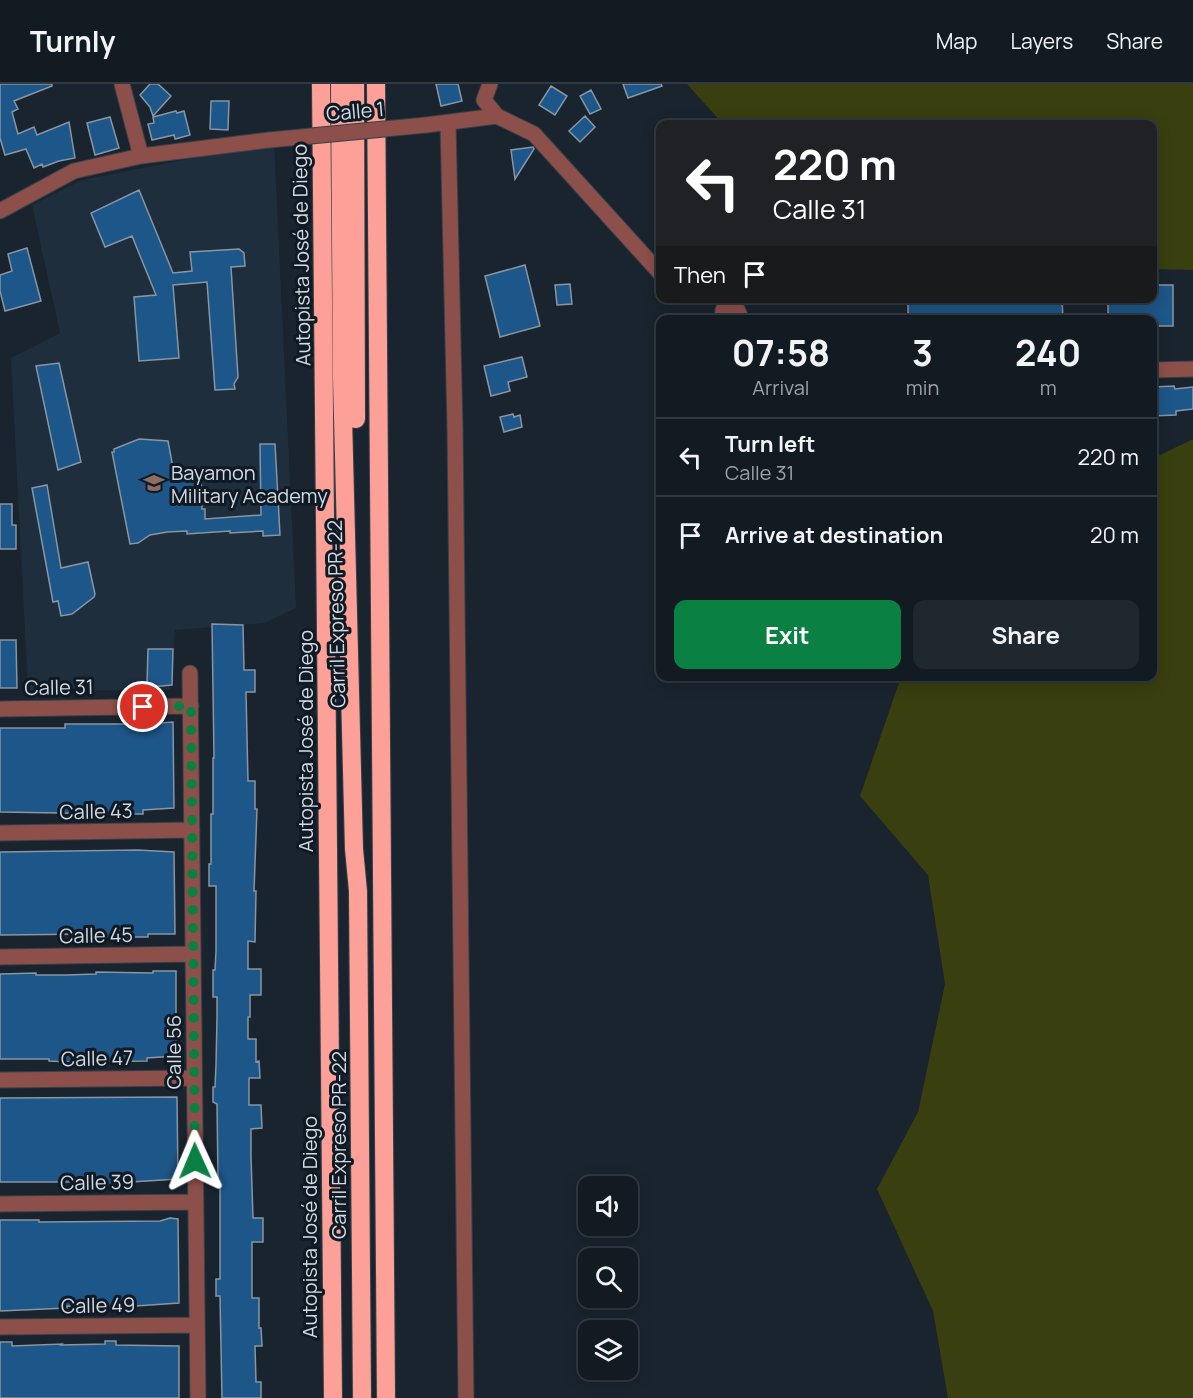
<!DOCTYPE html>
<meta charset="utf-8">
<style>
:root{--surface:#131b22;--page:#20282f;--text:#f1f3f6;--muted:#9da1a5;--line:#323940;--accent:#0b8043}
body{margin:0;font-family:Manrope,sans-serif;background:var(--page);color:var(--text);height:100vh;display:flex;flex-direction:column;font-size:22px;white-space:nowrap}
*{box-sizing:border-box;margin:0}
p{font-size:20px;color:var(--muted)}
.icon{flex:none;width:33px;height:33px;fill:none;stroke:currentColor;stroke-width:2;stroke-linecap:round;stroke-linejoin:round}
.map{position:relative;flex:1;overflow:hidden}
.details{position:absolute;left:656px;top:231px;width:501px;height:366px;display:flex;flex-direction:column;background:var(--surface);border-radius:12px;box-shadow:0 3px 15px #0003,0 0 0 2px var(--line)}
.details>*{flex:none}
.top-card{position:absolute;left:656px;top:36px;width:501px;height:183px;border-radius:12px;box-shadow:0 3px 15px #0003,0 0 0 2px var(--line);background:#202124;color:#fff;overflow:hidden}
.fabs{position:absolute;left:578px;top:1092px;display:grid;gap:12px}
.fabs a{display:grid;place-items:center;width:60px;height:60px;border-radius:12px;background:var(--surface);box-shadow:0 3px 15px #0003,0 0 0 2px var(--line);font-size:30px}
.pin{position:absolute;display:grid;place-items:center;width:51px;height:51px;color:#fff;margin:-26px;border:3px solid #fff;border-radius:50%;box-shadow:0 2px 6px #0007}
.me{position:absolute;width:66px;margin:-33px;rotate:359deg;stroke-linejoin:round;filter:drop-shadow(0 0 4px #0008)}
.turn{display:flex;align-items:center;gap:21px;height:126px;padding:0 18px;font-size:27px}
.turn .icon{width:78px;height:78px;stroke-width:2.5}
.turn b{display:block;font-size:42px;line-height:51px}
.then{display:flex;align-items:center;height:57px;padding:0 18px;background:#0003;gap:12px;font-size:22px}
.eta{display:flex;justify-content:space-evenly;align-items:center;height:102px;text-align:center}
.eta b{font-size:36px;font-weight:700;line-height:42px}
.button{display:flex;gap:12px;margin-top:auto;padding:12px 18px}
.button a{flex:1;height:69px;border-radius:12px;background:var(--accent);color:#fff;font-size:24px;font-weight:700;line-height:69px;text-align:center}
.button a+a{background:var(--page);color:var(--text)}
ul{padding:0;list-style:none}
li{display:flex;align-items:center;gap:18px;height:78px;padding:0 18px;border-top:2px solid var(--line)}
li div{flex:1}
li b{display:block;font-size:22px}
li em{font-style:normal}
header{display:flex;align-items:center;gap:36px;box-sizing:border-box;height:84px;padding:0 30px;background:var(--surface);border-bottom:2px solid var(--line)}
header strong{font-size:28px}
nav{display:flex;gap:33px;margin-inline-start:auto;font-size:21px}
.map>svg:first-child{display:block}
.built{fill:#1e2e3d}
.green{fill:#393f0e}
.building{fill:#1d5688;stroke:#8895a2;stroke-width:1.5}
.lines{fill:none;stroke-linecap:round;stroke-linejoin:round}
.minor-casing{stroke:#37414b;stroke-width:17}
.highway-casing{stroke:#37414b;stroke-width:20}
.minor{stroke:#8d4f4a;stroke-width:15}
.highway{stroke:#fda097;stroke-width:18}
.minor-bridge-casing{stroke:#37414b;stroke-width:17;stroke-linecap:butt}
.minor-bridge{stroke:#8d4f4a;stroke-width:15}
.route{stroke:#0b8043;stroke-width:10;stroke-dasharray:0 18}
.labels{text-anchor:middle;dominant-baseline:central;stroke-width:6;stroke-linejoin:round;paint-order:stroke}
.street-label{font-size:20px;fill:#d3dae1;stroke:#101a25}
.poi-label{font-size:20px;fill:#d3dae1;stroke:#101a25;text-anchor:start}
</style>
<header>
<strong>Turnly</strong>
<nav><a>Map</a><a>Layers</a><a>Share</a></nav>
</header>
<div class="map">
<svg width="1193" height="1314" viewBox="0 0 1193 1314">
<rect width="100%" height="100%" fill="#19242e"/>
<path class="built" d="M274,58L296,524L264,539L175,546L170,606L28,607L11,274L60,249L32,121L82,96Z"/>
<path class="green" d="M687,0H1193V186L1152,185V40H723Z
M1193,355V1314H948L933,1227L877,1105L918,1028L945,900L928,791L860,712L901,593L1152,592V375Z"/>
<path class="building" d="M0,0H52V2L14,17L18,25L12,28L18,50L34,43L37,51L69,38L75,74L59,77L43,83L42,80L34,84L26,65L5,71L0,54Z
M150,0H158L171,12L153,32L150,23L140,11Z
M436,0H458L462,17L441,22Z
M623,0H661L662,2L628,14Z
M551,2L567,12L555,31L539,21Z
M591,6L601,25L590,30L580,12Z
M211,17H229L228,46L210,45Z
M176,27L177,29L184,27L190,51L175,55L174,51L152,56L148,40L154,39L153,33Z
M585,32L595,43L580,58L569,47Z
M110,33L119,64L95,71L87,39Z
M533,63L534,65L515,95L511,66Z
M139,106L173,189L192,187L190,168L239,165L244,169L245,182L231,183L238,293L234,300L235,305L215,306L207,198L173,201L179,274L139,277L134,213L156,211L132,152L105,163L91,129Z
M27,164L41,217L5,227L0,207V191L12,187L8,170Z
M525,181L540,242L500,253L485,192Z
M570,200L572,220L557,221L555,201Z
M1152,201H1173V242H1152V236H1108V214H1152Z
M908,214H1062L1063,236H908Z
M522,273L527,293L508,298L510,307L491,312L484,282Z
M59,279L81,378L58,386L36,282Z
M1174,302L1175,305L1193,303V325L1176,327V331L1152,332V303Z
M513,330L514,333L520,331L522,343L504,348L500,333Z
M139,355L168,357L174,389L201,387L202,425H205V435L261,431L260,360H275L280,451L263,452V447L230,449V447L187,450V447L167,448L150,451L138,459L130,460L112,368H114V365Z
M47,401L61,484L88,478L95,510L94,513L72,530L61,532L58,517L53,518L32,404Z
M0,420H12V441H16V465H0Z
M212,540L243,541L244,586H255V608H246L248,697H255V725H257L254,807H256L255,858L248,857V885H261V911H250V933H248V955H256V978L259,977L260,994H249V1021H261L262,1044L251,1045V1073L253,1134H263V1158H252V1214H259V1244H261L262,1262H255L256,1298H261V1314H222L220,1212H216V1195H220V1100L218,1095L217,1020L213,1018V1003H215L216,981L217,933V913H213V886H215L216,867V802H209V780H211V730H213V674H214Z
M0,556H16L17,604H0Z
M148,565H173L172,601L151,603V600H147Z
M173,638L174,724L143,726V730H119L0,728V644H65V640H147Z
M138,766L174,768L175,850H148V853H102V851L95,850L0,851V768Z
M153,887H176V972L147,974V977L69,978L49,977V975H0V890L36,889V891H67L96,890V888L153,889Z
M177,1013L178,1095L115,1099V1101H98V1098H0V1014Z
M170,1134L178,1135L179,1219L121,1223L67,1222V1224L0,1227V1136H39V1138L160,1137Z
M105,1257H116V1261L179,1262V1314H0V1258H12V1262L62,1260L61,1261L105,1260Z"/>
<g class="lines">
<g class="minor-casing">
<path id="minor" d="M122,0L141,72
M490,0L484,16L497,32
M448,39L455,344L466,1314
M426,41L497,32L534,50L660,189
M0,127L74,87L141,72L269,56
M733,216L742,236
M722,236L723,226L733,216
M1152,286L1193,285
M190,589L198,1314
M0,625L191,622
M0,749L192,746
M0,873L193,870
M0,996L194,994
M0,1120L195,1118
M0,1243L197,1241"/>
</g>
<g class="highway-casing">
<path id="highway" d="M321,0L333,1314
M340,0L342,294L354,765L358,807L362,1314
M355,0L356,335
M376,0L386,1314"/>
</g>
<use href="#minor" class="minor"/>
<use href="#highway" class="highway"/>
<g class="minor-bridge-casing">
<path id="minor-bridge" d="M269,56L426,41"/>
</g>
<use href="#minor-bridge" class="minor-bridge"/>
</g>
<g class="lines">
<path class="route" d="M143,623L191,622L195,1077"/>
</g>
<defs>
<g id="school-bare" transform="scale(1.62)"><path d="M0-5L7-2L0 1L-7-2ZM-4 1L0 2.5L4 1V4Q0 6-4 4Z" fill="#8d6e63" stroke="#101a25" stroke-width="2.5" paint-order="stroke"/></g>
</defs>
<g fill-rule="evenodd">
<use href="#school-bare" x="154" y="399"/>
</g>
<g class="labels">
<g class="street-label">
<text transform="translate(355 27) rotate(-5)">Calle 1</text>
<text transform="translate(301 171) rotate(-91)">Autopista José de Diego</text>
<text transform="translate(336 530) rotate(-91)">Carril Expreso PR-22</text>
<text transform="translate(59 603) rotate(-1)">Calle 31</text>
<text transform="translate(305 657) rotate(-90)">Autopista José de Diego</text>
<text transform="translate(96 727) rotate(-1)">Calle 43</text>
<text transform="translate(96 851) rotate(-1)">Calle 45</text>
<text transform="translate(173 968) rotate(-90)">Calle 56</text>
<text transform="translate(97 974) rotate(-1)">Calle 47</text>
<text transform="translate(338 1061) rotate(-90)">Carril Expreso PR-22</text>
<text transform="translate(97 1098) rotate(-1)">Calle 39</text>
<text transform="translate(309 1143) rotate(-90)">Autopista José de Diego</text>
<text transform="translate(98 1221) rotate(-1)">Calle 49</text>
</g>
<g class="poi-label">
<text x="171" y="388">Bayamon<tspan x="171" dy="23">Military Academy</tspan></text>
</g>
</g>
</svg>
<div class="fabs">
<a><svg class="icon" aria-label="sound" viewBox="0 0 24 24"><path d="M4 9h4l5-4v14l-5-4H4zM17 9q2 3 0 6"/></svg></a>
<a><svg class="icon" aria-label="search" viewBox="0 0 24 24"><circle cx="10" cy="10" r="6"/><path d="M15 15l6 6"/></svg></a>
<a><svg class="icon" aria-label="layers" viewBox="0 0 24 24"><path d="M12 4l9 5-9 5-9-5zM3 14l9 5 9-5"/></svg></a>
</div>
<div class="pin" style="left:143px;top:623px;background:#d93025"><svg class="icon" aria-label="arrive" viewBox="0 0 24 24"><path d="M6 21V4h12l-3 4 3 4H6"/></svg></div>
<svg class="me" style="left:195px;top:1077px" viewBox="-20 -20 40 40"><path d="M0-17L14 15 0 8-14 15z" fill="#0b8043" stroke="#fff" stroke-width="4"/></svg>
<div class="top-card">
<div class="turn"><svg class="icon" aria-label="left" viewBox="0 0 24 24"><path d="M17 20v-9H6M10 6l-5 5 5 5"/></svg><div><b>220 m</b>Calle 31</div></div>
<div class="then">Then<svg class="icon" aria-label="arrive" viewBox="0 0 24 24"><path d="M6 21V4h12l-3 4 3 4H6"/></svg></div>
</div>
<section class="details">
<div class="eta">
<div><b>07:58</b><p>Arrival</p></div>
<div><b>3</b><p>min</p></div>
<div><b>240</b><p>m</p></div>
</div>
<ul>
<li><svg class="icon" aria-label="left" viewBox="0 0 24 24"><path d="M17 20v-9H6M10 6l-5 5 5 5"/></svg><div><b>Turn left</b><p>Calle 31</p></div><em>220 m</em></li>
<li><svg class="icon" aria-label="arrive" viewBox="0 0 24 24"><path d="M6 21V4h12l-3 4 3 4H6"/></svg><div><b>Arrive at destination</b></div><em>20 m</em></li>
</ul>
<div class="button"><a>Exit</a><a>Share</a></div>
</section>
</div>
